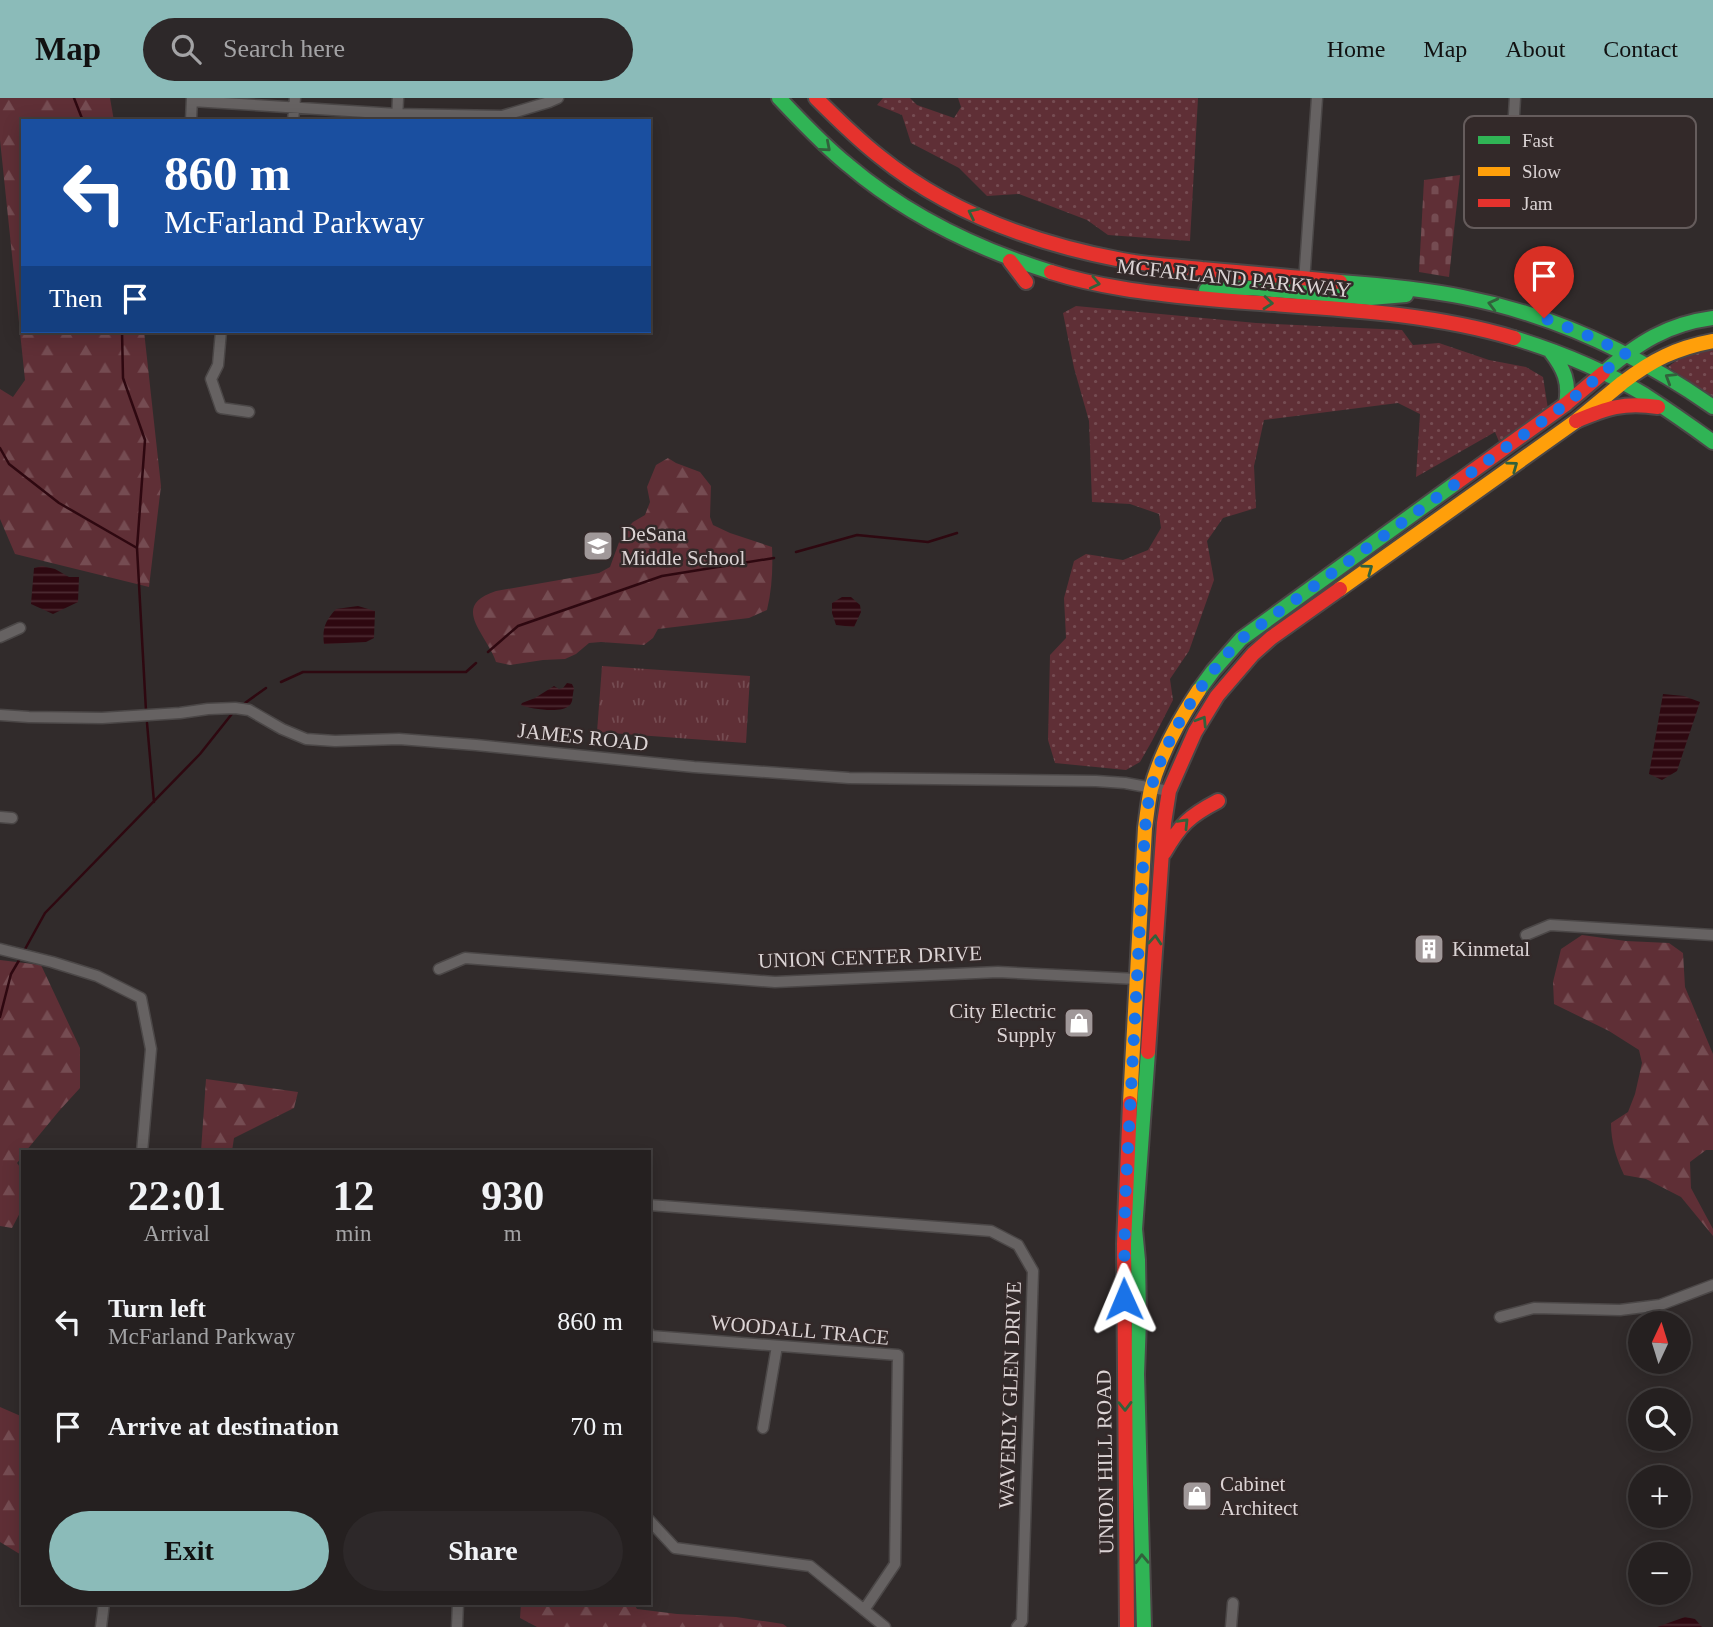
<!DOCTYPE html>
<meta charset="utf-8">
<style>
:root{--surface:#252020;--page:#2d2829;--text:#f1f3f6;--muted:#a3a3a5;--line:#423e3e;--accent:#8bbbb9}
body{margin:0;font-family:Georgia,serif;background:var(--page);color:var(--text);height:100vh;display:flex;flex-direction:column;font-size:26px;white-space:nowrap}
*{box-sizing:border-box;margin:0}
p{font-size:23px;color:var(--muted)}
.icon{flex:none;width:38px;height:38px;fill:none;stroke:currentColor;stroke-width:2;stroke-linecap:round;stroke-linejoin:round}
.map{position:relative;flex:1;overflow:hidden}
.drawer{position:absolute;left:21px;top:1052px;width:630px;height:455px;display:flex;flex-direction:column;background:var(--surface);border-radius:0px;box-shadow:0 4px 18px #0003,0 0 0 2px var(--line)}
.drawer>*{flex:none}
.top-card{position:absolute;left:21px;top:21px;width:630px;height:214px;border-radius:0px;box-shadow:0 4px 18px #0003,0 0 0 2px var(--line);background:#1a4fa0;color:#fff;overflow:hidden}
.needle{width:46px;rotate:4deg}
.fabs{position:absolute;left:1628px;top:1213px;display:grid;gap:14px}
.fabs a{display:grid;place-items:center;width:63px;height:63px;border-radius:50%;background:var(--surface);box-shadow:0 4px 18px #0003,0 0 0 2px var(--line);font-size:35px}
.pin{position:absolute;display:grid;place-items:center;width:60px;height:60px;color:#fff;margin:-72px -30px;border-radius:50% 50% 50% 0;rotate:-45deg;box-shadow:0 0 7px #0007}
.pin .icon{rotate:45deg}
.me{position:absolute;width:77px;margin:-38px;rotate:359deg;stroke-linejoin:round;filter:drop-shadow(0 0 5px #0008)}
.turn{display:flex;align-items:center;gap:24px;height:147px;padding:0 28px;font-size:32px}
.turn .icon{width:91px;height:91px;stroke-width:2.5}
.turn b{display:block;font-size:49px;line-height:60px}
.then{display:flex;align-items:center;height:66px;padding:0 28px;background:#0003;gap:14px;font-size:26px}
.eta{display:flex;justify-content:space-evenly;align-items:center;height:119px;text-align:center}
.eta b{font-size:42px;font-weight:700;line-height:49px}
.button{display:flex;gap:14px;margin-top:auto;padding:14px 28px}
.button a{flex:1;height:80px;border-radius:42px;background:var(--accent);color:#111;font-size:28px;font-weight:700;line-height:80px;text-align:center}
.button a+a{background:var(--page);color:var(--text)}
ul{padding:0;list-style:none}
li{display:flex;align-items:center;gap:21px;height:105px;padding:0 28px}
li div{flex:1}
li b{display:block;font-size:26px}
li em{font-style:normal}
header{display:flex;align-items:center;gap:42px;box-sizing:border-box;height:98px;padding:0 35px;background:var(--accent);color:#111}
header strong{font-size:33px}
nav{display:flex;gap:38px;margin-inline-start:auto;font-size:24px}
.search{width:490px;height:63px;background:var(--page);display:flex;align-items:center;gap:18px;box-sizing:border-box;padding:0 24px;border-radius:38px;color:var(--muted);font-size:26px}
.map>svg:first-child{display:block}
.grass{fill:url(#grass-dots)}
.forest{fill:url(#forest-firs)}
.cemetery{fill:url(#cemetery-stones)}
.park{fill:url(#park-tufts)}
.water{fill:url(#water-rules)}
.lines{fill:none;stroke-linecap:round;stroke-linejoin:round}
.stream{stroke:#2e0810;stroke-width:2.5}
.street-casing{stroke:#4b4747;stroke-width:13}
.fast-casing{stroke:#4b4747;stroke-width:18}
.slow-casing{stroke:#4b4747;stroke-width:18}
.jam-casing{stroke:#4b4747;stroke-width:18}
.street{stroke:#666262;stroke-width:10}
.fast{stroke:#30b455;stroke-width:14}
.slow{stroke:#ff9f0a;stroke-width:14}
.jam{stroke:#e5322d;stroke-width:14}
.oneway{stroke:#32613b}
.route{stroke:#1a73e8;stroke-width:12;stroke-dasharray:0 21.6}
.labels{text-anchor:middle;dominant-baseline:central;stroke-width:5;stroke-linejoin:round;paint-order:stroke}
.street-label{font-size:21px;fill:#dbd3d4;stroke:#332929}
.poi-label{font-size:21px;fill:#dbd3d4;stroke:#332929;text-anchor:start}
.key{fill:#332929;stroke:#655c5c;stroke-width:2}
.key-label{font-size:19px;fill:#dbd3d4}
</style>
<header>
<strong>Map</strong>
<div class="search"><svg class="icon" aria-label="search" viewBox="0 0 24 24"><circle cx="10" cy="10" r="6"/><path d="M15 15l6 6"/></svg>Search here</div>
<nav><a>Home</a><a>Map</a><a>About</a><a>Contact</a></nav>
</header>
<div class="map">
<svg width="1713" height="1529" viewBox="0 0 1713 1529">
<defs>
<pattern id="grass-dots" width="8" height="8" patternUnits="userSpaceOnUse" patternTransform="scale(1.75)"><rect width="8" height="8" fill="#5f2f36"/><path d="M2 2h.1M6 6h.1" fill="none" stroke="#754c52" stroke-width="1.8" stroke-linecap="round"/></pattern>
<pattern id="forest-firs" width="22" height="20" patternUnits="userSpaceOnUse" patternTransform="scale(1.75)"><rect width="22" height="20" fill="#5f2f36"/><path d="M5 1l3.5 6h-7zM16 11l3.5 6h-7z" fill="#754c52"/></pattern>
<pattern id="cemetery-stones" width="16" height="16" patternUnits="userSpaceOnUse" patternTransform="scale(1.75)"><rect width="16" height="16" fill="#5f2f36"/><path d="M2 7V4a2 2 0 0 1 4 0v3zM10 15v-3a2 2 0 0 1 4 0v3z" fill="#754c52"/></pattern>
<pattern id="park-tufts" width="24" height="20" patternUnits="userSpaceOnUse" patternTransform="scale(1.75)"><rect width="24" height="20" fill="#5f2f36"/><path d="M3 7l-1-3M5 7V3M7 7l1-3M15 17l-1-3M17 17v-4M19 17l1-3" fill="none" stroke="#754c52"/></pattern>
<pattern id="water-rules" width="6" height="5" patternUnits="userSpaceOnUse" patternTransform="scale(1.75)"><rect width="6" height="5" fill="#2e0810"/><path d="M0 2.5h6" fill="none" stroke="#4c2b32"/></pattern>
</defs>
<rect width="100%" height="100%" fill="#312b2b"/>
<path class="grass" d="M883,0H910L917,7L954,20L961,9L958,0H1198L1190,143L1108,137L1087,122L1019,96L987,98L959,70L911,45L902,17L877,7Z
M1076,208L1256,225L1402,232L1413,247L1439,245L1489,262L1526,269L1543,279L1548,311L1500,346L1495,334L1416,379L1420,316L1398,305L1264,322L1254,368L1256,410L1223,420L1207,443L1214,482L1189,553L1170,581L1173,602L1152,643L1140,664L1126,672L1055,665L1048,642L1050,557L1066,540L1064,500L1074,463L1086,456L1123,462L1148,452L1161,430L1159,416L1130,406L1092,404L1089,323L1074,270L1063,215Z
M1713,251V299L1668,269C1680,258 1697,254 1713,251Z"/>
<path class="forest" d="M0,0H110L114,23H23V233H144L161,388L149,489L15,456L0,421V291L13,299L25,282L0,42Z
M668,360L676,365L700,374L711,388L710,419L713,427L730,435L772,449C773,470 772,491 767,512L749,520L658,531L653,540L644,547L601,544L589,545L576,556L565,561L543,562L510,567L496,564C487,536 449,508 496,493L599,475L610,469L622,436L633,424L645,417L650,404L647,389L656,367Z
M1582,837L1626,843L1669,845L1683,855L1685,889L1713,956V1052H1706L1690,1064L1691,1090L1713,1131V1138L1681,1099L1646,1081L1624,1077C1616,1059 1611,1044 1611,1025L1628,1014L1635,996L1642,965L1639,952L1609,933L1554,906L1553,884L1561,851Z
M0,862L41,867L80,950V990L59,1013L26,1053L23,1054V1058L17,1065L23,1073V1109L12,1130L0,1128Z
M206,981L298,994L294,1010L234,1040L232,1053H201Z
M0,1309L23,1319V1458L0,1444Z
M521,1505H633L637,1511L677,1516L736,1519L783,1526L787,1529H537L520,1520Z"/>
<path class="cemetery" d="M1460,77L1449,179L1419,174L1424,82Z"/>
<path class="park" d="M602,568L750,578L746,645L597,634Z"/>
<path class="water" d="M42,468L55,471L69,479H79L78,504L53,516L31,506L34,470Z
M842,499H851L860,507L861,514L854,529L836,527L832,515V505Z
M358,508L375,513L374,540L366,544L324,546C322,531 325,523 336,511Z
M567,585L572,586C575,593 574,588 573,596C572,601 573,603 570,607C562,616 531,611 521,607L522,605L535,600L554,588L559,591L563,590Z
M1663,596L1684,598L1700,604L1677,673L1662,682L1649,676Z
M1685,1519L1695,1521L1702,1529H1657Z"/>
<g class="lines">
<path class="stream" d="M74,0L83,23
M122,233L123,280L145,342L137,450L146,613
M0,350L9,366L59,405L137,450
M796,454L857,437L928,444L957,435
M488,554L518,528L662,478L774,460
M281,584L303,574H466L476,565
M245,605L266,590
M147,625L154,704
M24,853L45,815L200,656L235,612
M0,919L11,876L21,859"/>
<g class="street-casing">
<path id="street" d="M1515,0L1513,33L1524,49
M192,3L397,16L502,18L549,4L558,0
M191,23L192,0
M293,23L295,0
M397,23L398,0
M1304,184L1317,0
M221,233L218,267L211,281L221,310L249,314
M0,539L20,530
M0,617L29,619L102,620L180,615L208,611L235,610L249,612L282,631L306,641L335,643L399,641L476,647L694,669L849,680L1096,683L1125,685L1169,693
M0,719L12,720
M1526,837L1550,827L1713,837
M0,851L52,864L97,878L141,900L151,951L142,1054
M439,871L465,860L775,884L998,874L1137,881
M649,1107L991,1133L1018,1147L1033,1173L1022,1523L1017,1529
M1500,1219L1534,1210L1620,1212L1660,1207L1713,1187
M649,1235L651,1238L898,1257L895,1466L864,1512
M763,1330L777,1248
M649,1422L675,1450L810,1468L885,1529
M101,1529L104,1505
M457,1529L458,1505
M1231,1529L1233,1505"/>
</g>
<g class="fast-casing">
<path id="fast" d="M779,0C801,23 823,47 848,67C908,118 977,151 1051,174
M1340,184C1381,187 1423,191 1463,199C1555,217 1637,256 1713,309
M1206,192L1250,190L1370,200L1406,197
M1514,240C1560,254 1605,273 1645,297C1668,312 1691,328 1713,344
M1551,254C1564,271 1570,284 1566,306
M1603,275C1638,245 1667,226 1713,220
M1199,592L1213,573L1241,541L1456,385
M1144,1529L1137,1276L1139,1222L1138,1162L1135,1131L1148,954"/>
</g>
<g class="slow-casing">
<path id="slow" d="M1622,285C1652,262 1676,250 1713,243
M1340,491L1576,323L1622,285
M1130,1005L1145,730C1147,717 1148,704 1151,691C1160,656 1179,622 1199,592"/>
</g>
<g class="jam-casing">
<path id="jam" d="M816,0C836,20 856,40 879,58C948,114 1036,146 1122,162C1149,167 1175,168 1202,171C1248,175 1294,179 1340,184
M1010,163L1026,184
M1051,174C1098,189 1149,195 1198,200C1301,210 1415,210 1514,240
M1576,323C1607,310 1623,304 1658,309
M1456,385L1566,306L1603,275
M1164,755C1180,727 1189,718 1218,703
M1148,954L1164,725L1169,693L1195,634L1217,598L1253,556L1271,540L1340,491
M1127,1529L1124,1146L1130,1005"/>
</g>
<use href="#street" class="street"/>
<use href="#fast" class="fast"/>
<use href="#slow" class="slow"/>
<use href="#jam" class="jam"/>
</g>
<defs><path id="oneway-chevron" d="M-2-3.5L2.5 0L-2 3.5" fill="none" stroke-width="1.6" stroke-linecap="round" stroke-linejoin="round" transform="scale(1.75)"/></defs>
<g class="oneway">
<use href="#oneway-chevron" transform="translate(826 49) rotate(41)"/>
<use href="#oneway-chevron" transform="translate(973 115) rotate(-154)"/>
<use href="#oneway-chevron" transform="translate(1095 185) rotate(12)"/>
<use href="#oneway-chevron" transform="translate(1268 205) rotate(5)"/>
<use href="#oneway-chevron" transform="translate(1493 206) rotate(-166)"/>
<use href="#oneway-chevron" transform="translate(1670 280) rotate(-148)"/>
<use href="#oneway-chevron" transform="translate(1513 368) rotate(-36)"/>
<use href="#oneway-chevron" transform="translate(1368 471) rotate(-36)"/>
<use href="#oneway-chevron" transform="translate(1202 623) rotate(-58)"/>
<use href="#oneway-chevron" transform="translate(1184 725) rotate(-46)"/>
<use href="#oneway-chevron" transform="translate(1155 842) rotate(-86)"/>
<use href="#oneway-chevron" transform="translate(1125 1308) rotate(89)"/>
<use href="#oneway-chevron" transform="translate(1142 1461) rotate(-92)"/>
</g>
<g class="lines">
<path class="route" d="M1124,1201L1125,1105L1145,730C1147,716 1148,701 1152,687C1169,633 1202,581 1241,541L1566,306L1626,255L1582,235L1544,220"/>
</g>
<defs>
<g id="school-square" transform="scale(1.575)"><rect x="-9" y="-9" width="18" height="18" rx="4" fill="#a09899" stroke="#332929"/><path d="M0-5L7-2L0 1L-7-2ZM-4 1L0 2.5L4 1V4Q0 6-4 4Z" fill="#fff"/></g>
<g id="building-square" transform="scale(1.575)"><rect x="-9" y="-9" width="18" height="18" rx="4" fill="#a09899" stroke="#332929"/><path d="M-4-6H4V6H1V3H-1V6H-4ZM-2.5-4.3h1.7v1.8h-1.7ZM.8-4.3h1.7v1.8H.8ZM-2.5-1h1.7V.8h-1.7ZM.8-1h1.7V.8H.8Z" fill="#fff"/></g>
<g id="shop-square" transform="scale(1.575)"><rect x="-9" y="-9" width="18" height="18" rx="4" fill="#a09899" stroke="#332929"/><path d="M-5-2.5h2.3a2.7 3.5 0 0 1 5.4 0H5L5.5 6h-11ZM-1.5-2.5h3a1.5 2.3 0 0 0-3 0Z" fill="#fff"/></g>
</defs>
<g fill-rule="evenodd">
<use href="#school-square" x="598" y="448"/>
<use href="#building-square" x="1429" y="851"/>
<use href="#shop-square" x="1079" y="925"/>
<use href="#shop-square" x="1197" y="1398"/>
</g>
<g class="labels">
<g class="street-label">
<text transform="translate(1234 180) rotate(6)">MCFARLAND PARKWAY</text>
<text transform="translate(583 639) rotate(6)">JAMES ROAD</text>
<text transform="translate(870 859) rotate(-2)">UNION CENTER DRIVE</text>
<text transform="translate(800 1232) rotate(5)">WOODALL TRACE</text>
<text transform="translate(1010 1297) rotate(-88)">WAVERLY GLEN DRIVE</text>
<text transform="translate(1105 1364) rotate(-91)">UNION HILL ROAD</text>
</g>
<g class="poi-label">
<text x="621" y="436">DeSana<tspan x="621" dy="24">Middle School</tspan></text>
<text x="1452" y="851">Kinmetal</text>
<text x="1056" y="913" text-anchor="end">City Electric<tspan x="1056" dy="24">Supply</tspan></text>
<text x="1220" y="1386">Cabinet<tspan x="1220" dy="24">Architect</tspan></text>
</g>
</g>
<rect x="1464" y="18" width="232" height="112" rx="10" class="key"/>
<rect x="1478" y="38" width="32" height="8" fill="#30b455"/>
<rect x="1478" y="69" width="32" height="9" fill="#ff9f0a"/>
<rect x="1478" y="101" width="32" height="8" fill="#e5322d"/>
<g class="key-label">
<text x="1522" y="49">Fast</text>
<text x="1522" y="80">Slow</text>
<text x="1522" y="112">Jam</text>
</g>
</svg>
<div class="fabs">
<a><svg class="needle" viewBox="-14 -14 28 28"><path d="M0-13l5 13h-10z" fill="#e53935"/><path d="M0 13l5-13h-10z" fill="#a3a3a5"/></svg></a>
<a><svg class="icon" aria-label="search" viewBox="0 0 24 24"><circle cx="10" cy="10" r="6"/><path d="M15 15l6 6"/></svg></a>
<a>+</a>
<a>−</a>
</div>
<div class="pin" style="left:1544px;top:220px;background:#d93025"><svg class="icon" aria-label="arrive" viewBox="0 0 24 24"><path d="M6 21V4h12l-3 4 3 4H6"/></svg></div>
<svg class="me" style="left:1124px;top:1201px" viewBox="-20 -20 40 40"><path d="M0-17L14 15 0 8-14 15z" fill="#1a73e8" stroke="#fff" stroke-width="4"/></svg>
<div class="top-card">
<div class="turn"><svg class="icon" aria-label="left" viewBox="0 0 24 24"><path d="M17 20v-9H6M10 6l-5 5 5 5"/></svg><div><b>860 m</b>McFarland Parkway</div></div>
<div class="then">Then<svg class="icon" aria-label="arrive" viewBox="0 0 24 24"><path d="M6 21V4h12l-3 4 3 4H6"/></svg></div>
</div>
<section class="drawer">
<div class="eta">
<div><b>22:01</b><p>Arrival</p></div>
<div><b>12</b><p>min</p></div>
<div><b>930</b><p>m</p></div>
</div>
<ul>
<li><svg class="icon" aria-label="left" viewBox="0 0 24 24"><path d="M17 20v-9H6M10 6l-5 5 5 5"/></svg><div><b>Turn left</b><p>McFarland Parkway</p></div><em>860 m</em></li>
<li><svg class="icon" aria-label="arrive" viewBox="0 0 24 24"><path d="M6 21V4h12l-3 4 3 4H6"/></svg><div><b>Arrive at destination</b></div><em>70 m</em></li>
</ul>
<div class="button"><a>Exit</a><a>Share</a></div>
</section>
</div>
